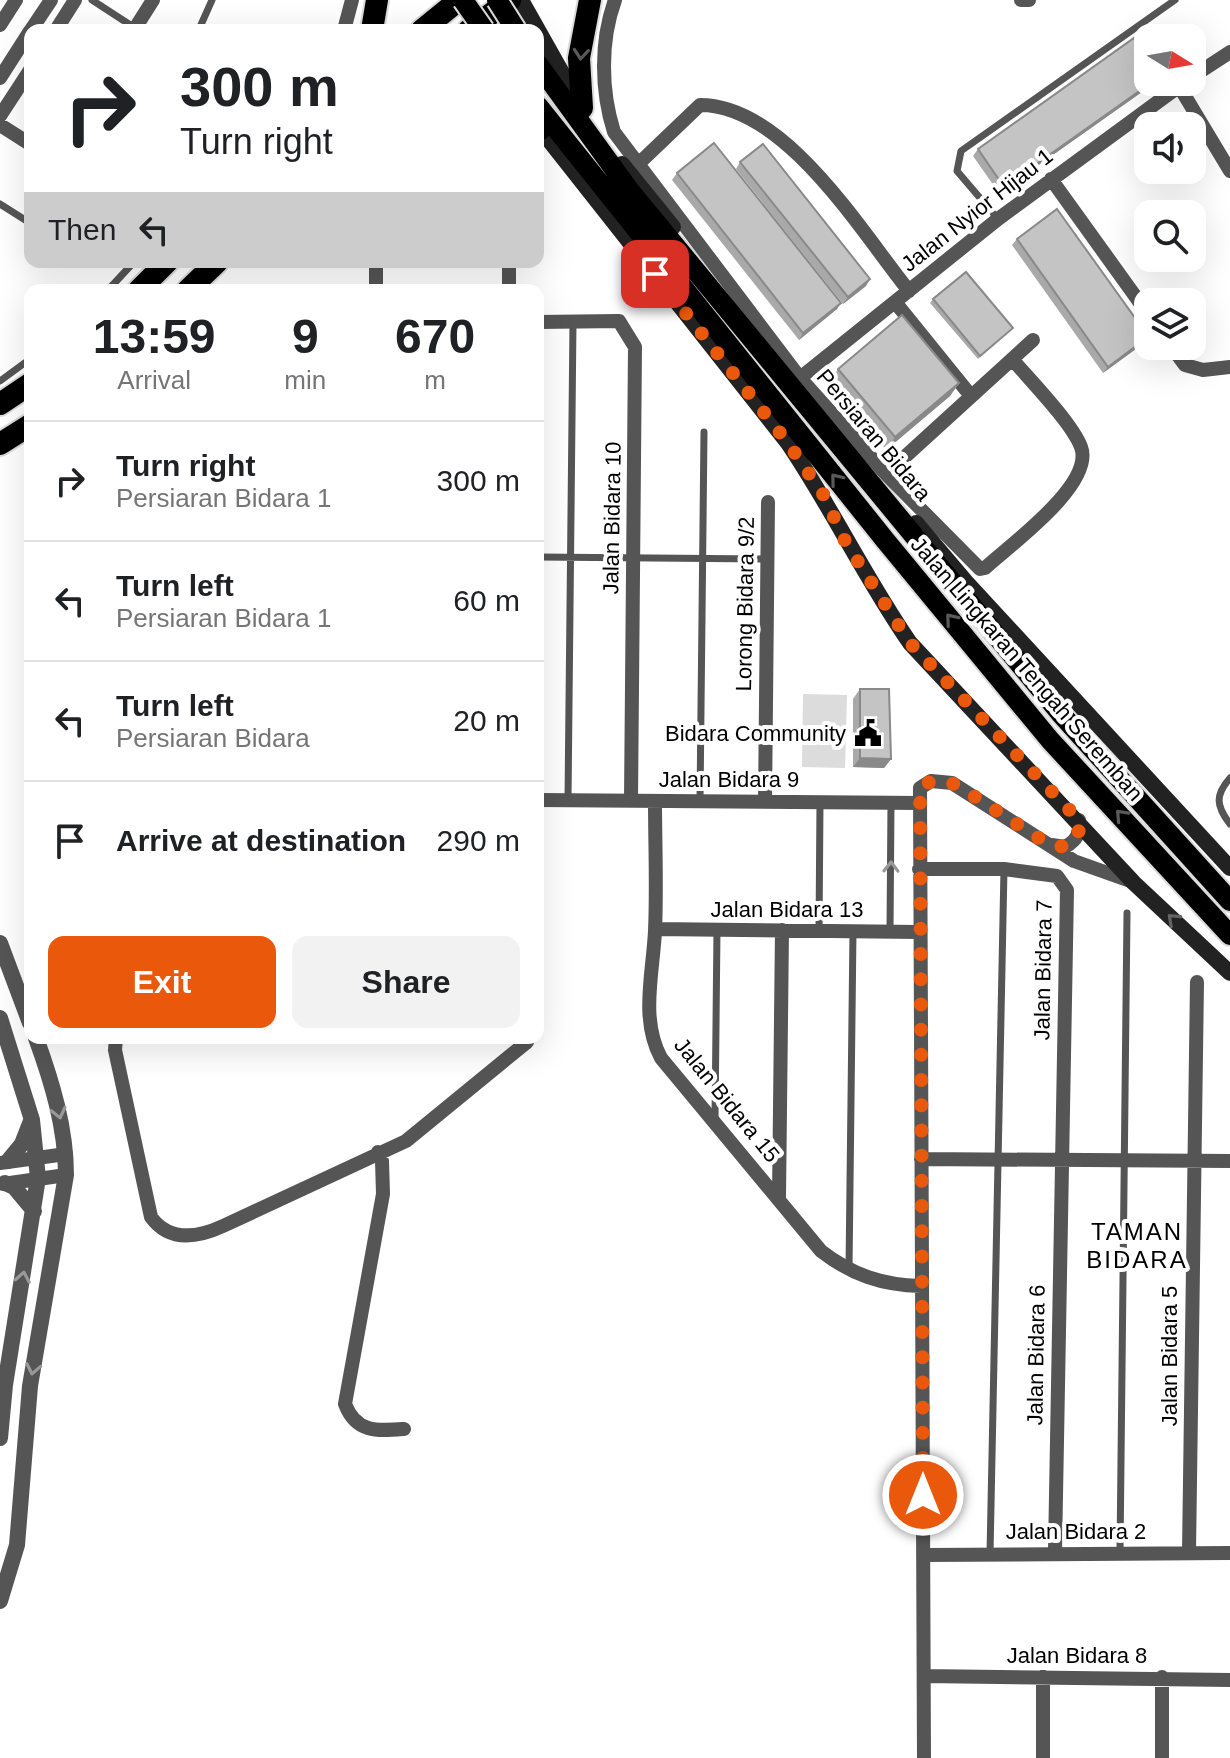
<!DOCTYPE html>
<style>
:root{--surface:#fff;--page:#f2f2f2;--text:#202124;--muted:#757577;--line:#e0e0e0;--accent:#ea580c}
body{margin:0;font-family:Arial,sans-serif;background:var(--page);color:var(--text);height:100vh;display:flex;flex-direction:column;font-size:30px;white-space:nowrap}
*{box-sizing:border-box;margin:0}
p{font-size:26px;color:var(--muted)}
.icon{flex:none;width:44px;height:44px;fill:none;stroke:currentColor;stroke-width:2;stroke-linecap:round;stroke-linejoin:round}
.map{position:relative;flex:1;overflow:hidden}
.drawer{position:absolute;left:24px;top:284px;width:520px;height:760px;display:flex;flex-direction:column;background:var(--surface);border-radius:16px;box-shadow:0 8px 32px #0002}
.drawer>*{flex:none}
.guide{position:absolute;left:24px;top:24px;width:520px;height:244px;border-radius:16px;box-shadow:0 8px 32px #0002;background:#fff;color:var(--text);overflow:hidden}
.needle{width:52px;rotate:101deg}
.buttons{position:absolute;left:1134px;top:24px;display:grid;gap:16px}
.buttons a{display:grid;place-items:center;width:72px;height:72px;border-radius:16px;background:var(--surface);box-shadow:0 8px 32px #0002;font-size:40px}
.pin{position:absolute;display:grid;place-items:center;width:68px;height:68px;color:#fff;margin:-34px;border-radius:16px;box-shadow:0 4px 12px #0006}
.me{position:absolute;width:88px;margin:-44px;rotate:0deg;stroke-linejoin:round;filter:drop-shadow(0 0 6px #0008)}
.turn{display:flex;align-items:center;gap:28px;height:168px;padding:0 24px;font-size:36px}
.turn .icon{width:104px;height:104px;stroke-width:2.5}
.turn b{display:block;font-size:56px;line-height:68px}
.then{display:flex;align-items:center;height:76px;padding:0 24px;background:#0003;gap:16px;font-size:30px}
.eta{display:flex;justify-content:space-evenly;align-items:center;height:136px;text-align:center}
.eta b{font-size:48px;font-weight:700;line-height:56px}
.primary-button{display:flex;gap:16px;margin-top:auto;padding:16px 24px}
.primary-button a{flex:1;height:92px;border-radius:16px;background:var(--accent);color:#fff;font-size:32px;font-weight:700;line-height:92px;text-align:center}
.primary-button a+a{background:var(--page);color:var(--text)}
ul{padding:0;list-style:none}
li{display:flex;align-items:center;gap:24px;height:120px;padding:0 24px;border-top:2px solid var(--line)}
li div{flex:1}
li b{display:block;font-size:30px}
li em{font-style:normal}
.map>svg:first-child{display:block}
.green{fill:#dcdcdc}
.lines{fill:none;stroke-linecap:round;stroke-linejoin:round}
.primary-casing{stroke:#dbdbdb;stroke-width:24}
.trunk-casing{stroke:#dbdbdb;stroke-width:26}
.service{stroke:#555;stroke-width:7}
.minor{stroke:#555;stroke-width:14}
.tertiary{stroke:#555;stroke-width:16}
.secondary{stroke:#222;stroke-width:16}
.primary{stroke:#000;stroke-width:20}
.trunk{stroke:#000;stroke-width:22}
.primary-bridge-casing{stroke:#dbdbdb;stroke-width:24;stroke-linecap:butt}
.primary-bridge{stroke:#000;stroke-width:20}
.wall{fill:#a9a9a9}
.shaded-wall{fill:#898989}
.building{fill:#c4c4c4;stroke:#898989;stroke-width:2}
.oneway{stroke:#595959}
.oneway2{stroke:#999}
.oneway3{stroke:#646464}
.route{stroke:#ea580c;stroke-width:14;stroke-dasharray:0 25.2}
.labels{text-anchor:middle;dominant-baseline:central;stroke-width:8;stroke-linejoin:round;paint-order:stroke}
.street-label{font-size:22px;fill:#000;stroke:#fff}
.poi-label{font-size:22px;fill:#000;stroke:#fff;text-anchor:end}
.neighbourhood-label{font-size:24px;letter-spacing:2px;fill:#000;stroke:#fff}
</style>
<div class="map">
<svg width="1230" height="1758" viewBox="0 0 1230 1758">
<rect width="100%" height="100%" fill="#fff"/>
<path class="green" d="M803,694L847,695L845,768L802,767Z"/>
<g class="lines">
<g class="primary-casing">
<path id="primary" d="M538,64L630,191L1060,713L1230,901
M538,106L885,540L1050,740L1230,935"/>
</g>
<g class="trunk-casing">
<path id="trunk" d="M372,30L377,0
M422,30L459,0
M469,30L510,0
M582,108L579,58L590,0
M538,128L540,129
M139,290L167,262
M188,290L217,262
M0,404L30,384
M0,444L30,425"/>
</g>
<path class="service" d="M92,0L135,28
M200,27L212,0
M0,204L30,223
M998,219L957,171L961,151L1175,0
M108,290L134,262
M0,381L30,359
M538,557L768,559
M1230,778C1215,795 1216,806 1230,824
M568,800L573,322
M700,801L704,432
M819,931L820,802
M890,931L891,803
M715,1120L717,930
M849,1269L853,931
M1120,1553L1127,913
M990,1554L1004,869"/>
<path class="minor" d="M615,0C600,41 601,91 614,132L800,378L886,474L980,569L985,568C1010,545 1095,484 1081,447C1072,423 1030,380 1012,359
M1021,0H1029
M0,25L16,0
M31,30L51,0
M56,30L75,0
M134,30L153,0
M344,30L352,0
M1192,77L1230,52
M0,78L30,31
M1179,86L1230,171
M0,116L30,70
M0,125L30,144
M632,170L700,105C785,105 860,230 909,291
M1051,179L1148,314
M376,290V262
M509,290V262
M895,302L971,396
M538,322L619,321L635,347L631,800
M1171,346L1185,365L1203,370L1230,367
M800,378L998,219L1185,82
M886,474L1033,340
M538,800L919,803
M655,801C655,844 657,887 655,931C653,973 640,1019 661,1058L821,1251C852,1275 882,1285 921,1286
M765,802L768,502
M1052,845L1065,847C1077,840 1080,834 1079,820
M919,869H1004L1057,876L1067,890L1055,1551
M655,929L919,932
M116,1038L115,1050L151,1217C169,1242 197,1238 223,1226L406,1141L527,1042
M378,1152L382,1161L383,1194L345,1404C356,1433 377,1431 404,1429
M921,1159L1230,1161
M0,1163L66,1154
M3,1184L66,1175
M779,1198L782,930
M1189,1552L1197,982
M923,1555L1230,1553
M924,1676L1230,1680
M1162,1677V1758
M924,1758L920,788L931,781L952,783L1074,861L1133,882
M1043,1758V1677"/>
<path class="tertiary" d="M0,943L30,1023
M0,1018L32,1120L38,1178L5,1385L0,1438
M8,1161L22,1144L31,1121
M5,1183L14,1187L34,1211
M0,1601L17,1545L30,1386L66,1175C66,1128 52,1082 36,1038"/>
<path class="secondary" d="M521,0L579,103
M538,126L788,443C832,508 865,578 910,643L1134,883L1230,973
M622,164L673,227
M916,523L966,582L1230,868"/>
<use href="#primary" class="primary"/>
<use href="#trunk" class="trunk"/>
<g class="primary-bridge-casing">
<path id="primary-bridge" d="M463,0L484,30
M497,0L516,30"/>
</g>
<use href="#primary-bridge" class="primary-bridge"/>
</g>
<path class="wall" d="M1148,82H1156L999,193L973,156L978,149Z
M740,162L866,286L843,304L736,169Z
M677,173L837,309L799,340L672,180Z
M1017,239L1148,338L1144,343L1103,373L1012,245Z
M933,299L1010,331L978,359L930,303Z
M838,369L959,383L950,396L886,450L829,382Z
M860,689L891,759L884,768L853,767V699Z"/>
<path class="shaded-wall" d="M1152,82H1156L999,193L1004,187Z
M870,279L866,286L843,304L848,297Z
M841,303L837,309L799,340L803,333Z
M1148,337L1144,343L1103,373L1108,367Z
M959,383L950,396L886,450L895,437Z
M860,758L891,759L884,768L853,767Z"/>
<path class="building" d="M1134,38L1148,58V82H1152L1004,187L978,149Z
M714,143L841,303L803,333L677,173Z
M763,144L870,279L848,297L740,162Z
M1057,209L1148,336V337L1108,367L1017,239Z
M966,272L1013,328L980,356L933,299Z
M902,315L959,383L895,437L838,369Z
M860,689H889L891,759L860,758Z"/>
<defs><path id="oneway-chevron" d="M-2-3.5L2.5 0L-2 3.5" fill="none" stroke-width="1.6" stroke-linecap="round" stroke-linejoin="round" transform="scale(2)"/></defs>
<g class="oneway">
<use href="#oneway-chevron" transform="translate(581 54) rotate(95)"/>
<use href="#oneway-chevron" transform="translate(836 479) rotate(-129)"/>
<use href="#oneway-chevron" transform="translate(951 619) rotate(-130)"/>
<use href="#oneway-chevron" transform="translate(1121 815) rotate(-133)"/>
</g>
<g class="oneway2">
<use href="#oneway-chevron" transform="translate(891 867) rotate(-89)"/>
<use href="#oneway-chevron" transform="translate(59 1113) rotate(77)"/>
<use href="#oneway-chevron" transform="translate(23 1277) rotate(-80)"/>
<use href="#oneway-chevron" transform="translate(33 1369) rotate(101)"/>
</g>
<use class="oneway3" href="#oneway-chevron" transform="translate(1173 919) rotate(-137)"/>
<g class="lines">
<path class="route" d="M655,274L788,443L823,494L846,543L910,643L1079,820C1080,834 1077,840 1065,847L1048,844L966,791L952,783L931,781L920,788L923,1495"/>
</g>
<defs>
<g id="civic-bare" transform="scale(2.16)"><path d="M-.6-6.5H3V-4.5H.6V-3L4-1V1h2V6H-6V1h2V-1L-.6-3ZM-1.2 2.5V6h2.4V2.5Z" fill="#000" stroke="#fff" stroke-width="2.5" paint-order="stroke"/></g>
</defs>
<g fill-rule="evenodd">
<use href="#civic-bare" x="868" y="733"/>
</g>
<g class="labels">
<g class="street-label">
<text transform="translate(977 210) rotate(-38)">Jalan Nyior Hijau 1</text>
<text transform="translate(874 435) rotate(50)">Persiaran Bidara</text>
<text transform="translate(612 518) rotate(-89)">Jalan Bidara 10</text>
<text transform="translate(745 604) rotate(-89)">Lorong Bidara 9/2</text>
<text transform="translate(1027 669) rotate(49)">Jalan Lingkaran Tengah Seremban</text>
<text x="729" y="779">Jalan Bidara 9</text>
<text x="787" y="909">Jalan Bidara 13</text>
<text transform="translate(1043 970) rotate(-89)">Jalan Bidara 7</text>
<text transform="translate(727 1100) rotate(51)">Jalan Bidara 15</text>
<text transform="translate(1036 1355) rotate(-89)">Jalan Bidara 6</text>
<text transform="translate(1169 1356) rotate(-90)">Jalan Bidara 5</text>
<text x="1076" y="1531">Jalan Bidara 2</text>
<text x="1077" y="1655">Jalan Bidara 8</text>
</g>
<g class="poi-label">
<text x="846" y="733">Bidara Community</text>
</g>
<g class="neighbourhood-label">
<text x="1137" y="1231">TAMAN<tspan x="1137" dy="28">BIDARA</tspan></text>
</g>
</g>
</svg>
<div class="buttons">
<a><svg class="needle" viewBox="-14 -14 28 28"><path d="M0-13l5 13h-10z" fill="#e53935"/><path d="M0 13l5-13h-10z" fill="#757577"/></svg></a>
<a><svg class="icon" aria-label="sound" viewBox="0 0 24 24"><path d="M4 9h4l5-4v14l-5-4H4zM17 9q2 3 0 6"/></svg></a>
<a><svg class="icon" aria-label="search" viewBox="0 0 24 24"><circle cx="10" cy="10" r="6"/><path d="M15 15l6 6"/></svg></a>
<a><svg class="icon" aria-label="layers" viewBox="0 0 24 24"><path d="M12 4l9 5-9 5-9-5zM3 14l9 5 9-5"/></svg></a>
</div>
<div class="pin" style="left:655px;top:274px;background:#d93025"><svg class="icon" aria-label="arrive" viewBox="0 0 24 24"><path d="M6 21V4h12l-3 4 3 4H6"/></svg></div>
<svg class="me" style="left:923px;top:1495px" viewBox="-20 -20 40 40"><circle r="17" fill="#ea580c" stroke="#fff" stroke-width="3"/><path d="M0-11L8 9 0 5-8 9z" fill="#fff"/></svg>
<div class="guide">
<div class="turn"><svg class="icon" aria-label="right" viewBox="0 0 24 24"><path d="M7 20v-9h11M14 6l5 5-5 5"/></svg><div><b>300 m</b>Turn right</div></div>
<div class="then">Then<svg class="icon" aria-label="left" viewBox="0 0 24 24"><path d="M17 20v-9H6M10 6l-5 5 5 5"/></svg></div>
</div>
<section class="drawer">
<div class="eta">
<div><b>13:59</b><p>Arrival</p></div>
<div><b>9</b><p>min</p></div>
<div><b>670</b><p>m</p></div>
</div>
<ul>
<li><svg class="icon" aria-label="right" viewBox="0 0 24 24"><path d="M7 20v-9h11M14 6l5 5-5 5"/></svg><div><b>Turn right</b><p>Persiaran Bidara 1</p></div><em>300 m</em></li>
<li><svg class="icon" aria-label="left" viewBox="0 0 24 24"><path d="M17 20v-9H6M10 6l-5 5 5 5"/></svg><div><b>Turn left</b><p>Persiaran Bidara 1</p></div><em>60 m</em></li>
<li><svg class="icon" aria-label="left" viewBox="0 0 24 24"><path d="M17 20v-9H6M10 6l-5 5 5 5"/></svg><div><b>Turn left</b><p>Persiaran Bidara</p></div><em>20 m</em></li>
<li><svg class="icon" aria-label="arrive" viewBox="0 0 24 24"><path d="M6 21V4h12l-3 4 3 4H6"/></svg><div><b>Arrive at destination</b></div><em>290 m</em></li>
</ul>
<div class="primary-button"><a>Exit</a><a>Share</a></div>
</section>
</div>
